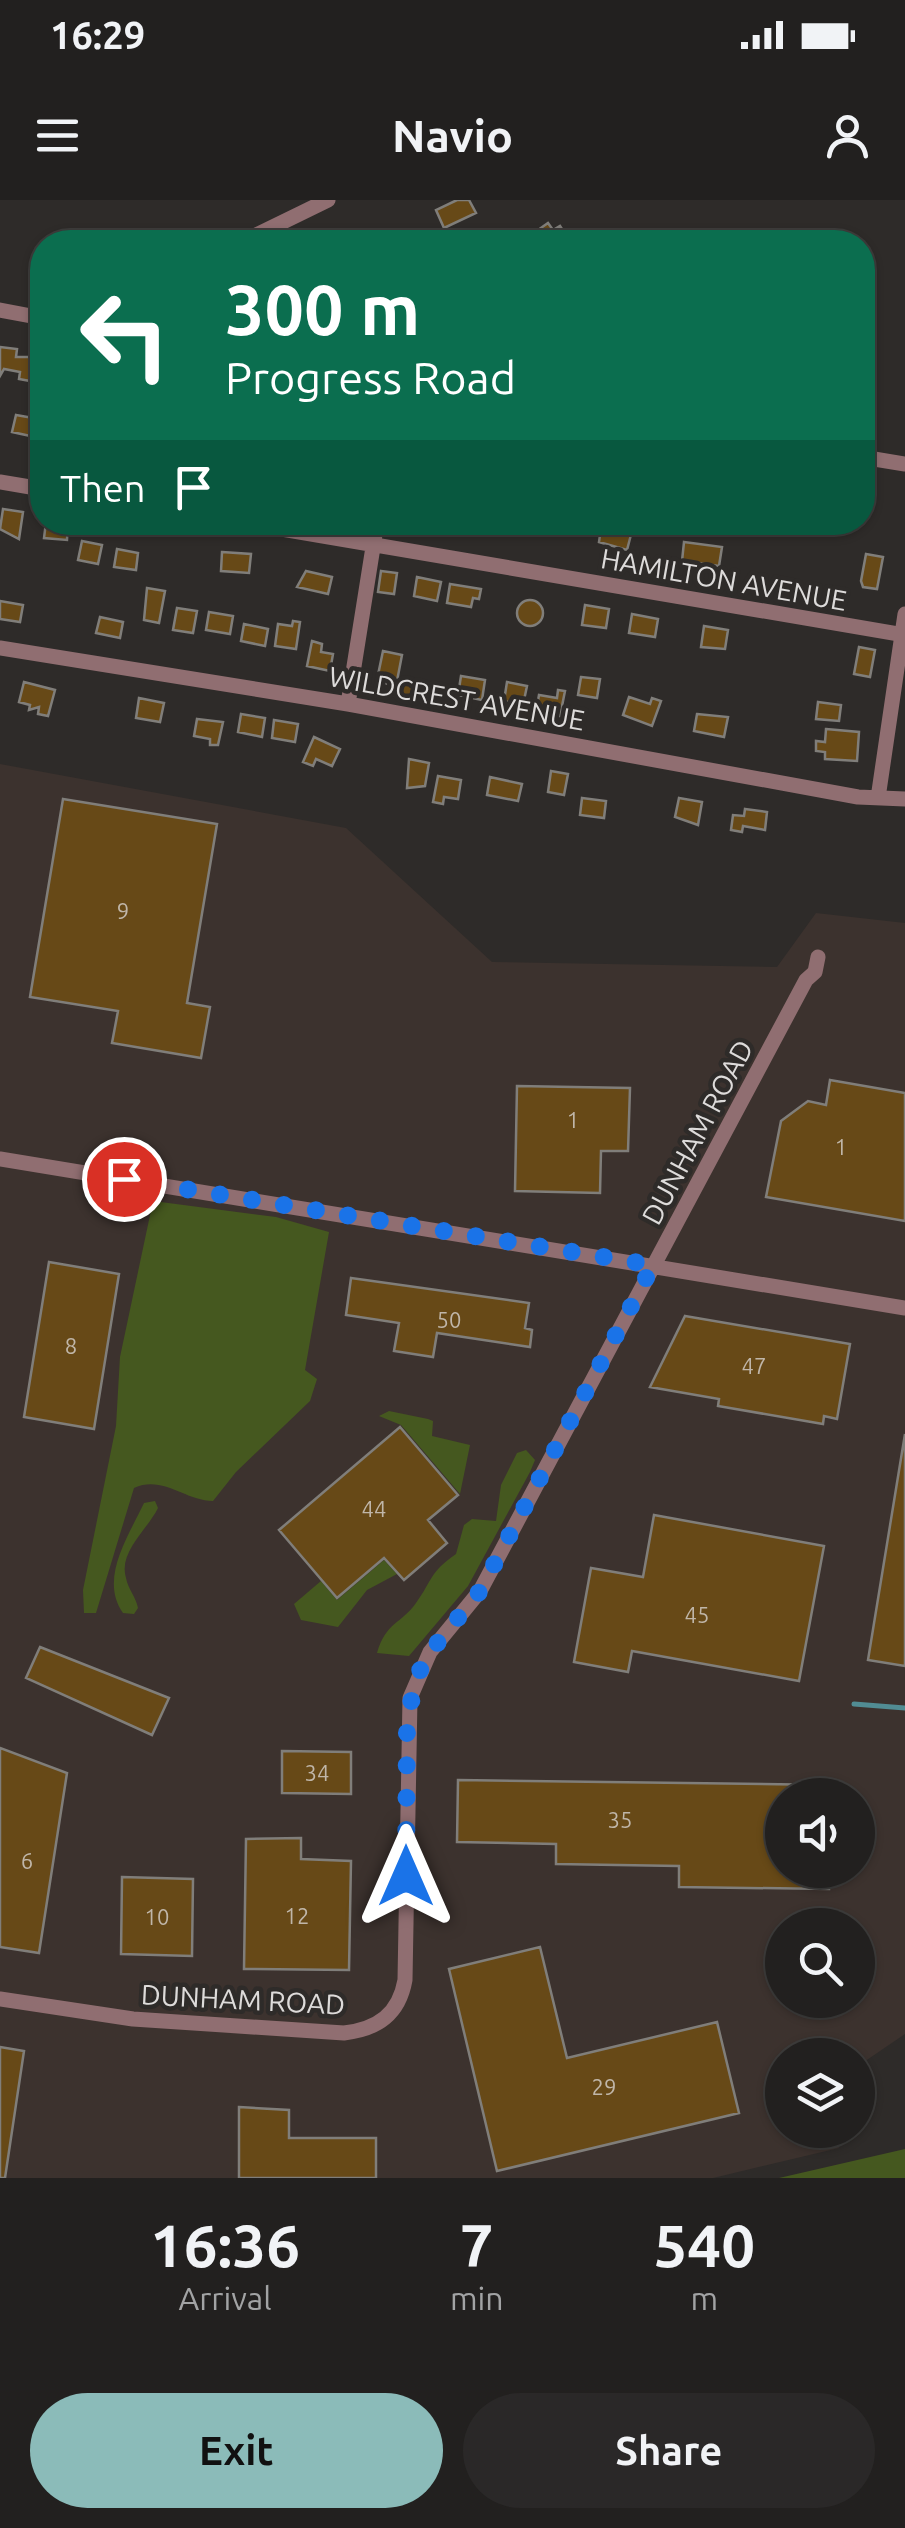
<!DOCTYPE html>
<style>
:root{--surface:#22201f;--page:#2a2828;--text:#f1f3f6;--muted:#a2a3a4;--line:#3f3e3d;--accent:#8bbbb9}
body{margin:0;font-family:Ubuntu,sans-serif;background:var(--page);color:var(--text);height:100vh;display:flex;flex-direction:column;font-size:38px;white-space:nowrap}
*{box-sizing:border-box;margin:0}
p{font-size:32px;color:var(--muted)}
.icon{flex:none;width:55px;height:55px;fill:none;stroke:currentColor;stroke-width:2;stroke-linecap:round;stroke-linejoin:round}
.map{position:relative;height:1978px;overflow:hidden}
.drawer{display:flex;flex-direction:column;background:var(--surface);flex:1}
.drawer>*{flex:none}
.top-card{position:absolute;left:30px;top:30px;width:845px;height:305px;border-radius:40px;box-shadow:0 2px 8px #0004,0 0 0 2px var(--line);background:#0b6e4f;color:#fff;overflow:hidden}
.tools{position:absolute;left:765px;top:1578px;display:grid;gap:20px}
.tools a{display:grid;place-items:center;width:110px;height:110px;border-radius:50%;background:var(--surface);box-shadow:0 2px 8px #0004,0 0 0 2px var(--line);font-size:50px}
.pin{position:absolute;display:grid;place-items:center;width:85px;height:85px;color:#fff;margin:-42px;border:5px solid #fff;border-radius:50%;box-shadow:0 2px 10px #0007}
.me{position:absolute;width:110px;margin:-55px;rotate:0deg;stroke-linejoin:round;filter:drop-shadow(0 0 8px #0008)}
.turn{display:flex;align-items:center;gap:35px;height:210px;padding:0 30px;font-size:45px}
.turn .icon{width:130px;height:130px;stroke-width:2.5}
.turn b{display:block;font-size:70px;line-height:85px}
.then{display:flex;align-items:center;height:95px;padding:0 30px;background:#0003;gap:20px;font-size:38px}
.eta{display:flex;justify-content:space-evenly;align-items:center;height:170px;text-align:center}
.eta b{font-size:60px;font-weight:700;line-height:70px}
.action{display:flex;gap:20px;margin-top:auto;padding:20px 30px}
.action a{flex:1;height:115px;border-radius:60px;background:var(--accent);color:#111;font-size:40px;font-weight:700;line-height:115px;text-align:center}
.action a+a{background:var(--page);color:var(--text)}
.status{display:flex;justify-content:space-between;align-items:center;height:70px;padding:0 50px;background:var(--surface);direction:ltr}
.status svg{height:28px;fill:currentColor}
header{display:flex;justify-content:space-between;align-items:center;height:130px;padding:0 30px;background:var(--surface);font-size:45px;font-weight:700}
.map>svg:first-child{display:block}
.built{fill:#3c322e;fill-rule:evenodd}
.green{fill:#45581f}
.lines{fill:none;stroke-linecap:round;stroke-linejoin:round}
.stream{stroke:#518c93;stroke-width:5}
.building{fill:#674917;stroke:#807e7a;stroke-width:2.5}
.minor{stroke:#906e71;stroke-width:15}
.route{stroke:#1a73e8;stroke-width:18;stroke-dasharray:0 32.4}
.labels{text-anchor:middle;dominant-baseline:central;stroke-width:9;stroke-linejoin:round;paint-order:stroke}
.number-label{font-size:22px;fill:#c0b6a9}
.street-label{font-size:28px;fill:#dddbda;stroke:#2e2b29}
</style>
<div class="status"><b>16:29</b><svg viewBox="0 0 49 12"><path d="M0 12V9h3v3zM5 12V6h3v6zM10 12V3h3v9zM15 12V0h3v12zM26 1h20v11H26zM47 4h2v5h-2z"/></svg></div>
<header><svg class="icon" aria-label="menu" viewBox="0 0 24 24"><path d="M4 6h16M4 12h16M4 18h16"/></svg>Navio<svg class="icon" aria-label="person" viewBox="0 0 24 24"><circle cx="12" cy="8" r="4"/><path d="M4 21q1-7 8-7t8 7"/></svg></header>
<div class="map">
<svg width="905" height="1978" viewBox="0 0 905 1978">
<rect width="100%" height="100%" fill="#2e2b29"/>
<path class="built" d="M0,564L346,628L492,762L777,767L816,713L905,723V1834L858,1866V1855H782V1930H837L839,1948L713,1978H0ZM782,1595H858V1670H782ZM782,1725H858V1800H782Z"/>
<path class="green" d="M153,1001L276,1017L329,1032L305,1170L317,1179L310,1201L236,1272L213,1301C185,1301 163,1275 134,1288L96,1413H84L83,1390L116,1226L120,1157Z
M389,1211L428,1219L433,1221L432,1236L470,1245L460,1294L401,1225L379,1216Z
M526,1250L535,1260L530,1272L468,1386L409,1456L377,1453C386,1422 401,1424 416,1403C434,1378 428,1374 456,1354L464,1325L472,1319L496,1321L501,1285L517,1253Z
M155,1301L158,1308C148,1329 118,1352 126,1378C128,1389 136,1397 138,1408L134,1414L123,1413C99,1379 128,1337 144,1303Z
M384,1360L397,1374L367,1390L338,1427L301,1420L294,1404L321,1381L337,1400Z
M905,1949V1978H779Z"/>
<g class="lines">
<path class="stream" d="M854,1504L905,1508"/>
</g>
<path class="building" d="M457,0H469L476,13L444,28L436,10Z
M548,23L553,30L560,26L566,35L554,42H521Z
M0,147L17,149L16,157H42V175L31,173L30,181L19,179L20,172L4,169L0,176Z
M16,215L39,219L35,237L12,232Z
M3,309L23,312L19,339L0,329Z
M46,322H68L67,340L44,338Z
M592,322L634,323L627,350L599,342L600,335L589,332Z
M82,341L102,345L98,364L78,360Z
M684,342L722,347L719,366L682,361Z
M117,349L138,353L136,370L114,367Z
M222,352L251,354L249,373L221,371Z
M866,354L883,357L877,389L863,387L861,381Z
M306,371L332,377L328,394L297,387Z
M381,371L397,373L394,394L378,392Z
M417,377L441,382L437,401L414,396Z
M450,384L481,389L479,399L473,398L471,407L447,403Z
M147,388L165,391L159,423L144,420Z
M517 413a13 13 0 1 1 26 0a13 13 0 1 1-26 0Z
M0,401L23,405L20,422L0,419Z
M585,405L609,409L606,428L582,425Z
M177,408L197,411L193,433L173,430Z
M209,412L233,416L230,434L206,430Z
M632,414L658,419L655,437L629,433Z
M100,417L123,422L120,438L96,433Z
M293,421L300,422L296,449L275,446L278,424L292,426Z
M244,424L268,429L265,446L241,441Z
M704,426L728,430L725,449L701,447Z
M312,441L322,444L321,452L333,454L330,471L307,466Z
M859,447L875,450L870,477L854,474Z
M383,451L402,455L397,481L417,485L414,499L395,496L396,486L385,483L386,476L378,475Z
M461,476L485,480L482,500L458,495Z
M581,477L600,479L597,498L578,495Z
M24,482L55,490L48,516L38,514L39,507L29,510L30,505L19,502Z
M507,482L527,486L523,505L504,501Z
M558,490L565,491L560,516L536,512L539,495L557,498Z
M629,497L650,504L652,498L661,501L652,526L623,515Z
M139,498L164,503L160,522L136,518Z
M818,502L841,505L839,521L816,519Z
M241,514L265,518L262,537L238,532Z
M697,514L728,517L724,537L694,531Z
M197,519L223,522L218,545H210V539L194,536Z
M274,520L298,524L295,542L272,538Z
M826,529L859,532L857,561L825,559V552L816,551V541L825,542Z
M314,537L340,549L332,566L316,559L313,566L303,562Z
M409,559L429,563L425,586L407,588Z
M551,571L568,574L564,595L548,592Z
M438,576L461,580L458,599L444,597L443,604L433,602Z
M490,577L522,584L518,601L487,595Z
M582,598L606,601L604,618L580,615Z
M679,598L702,602L698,625L675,617Z
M63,599L217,624L187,803L210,807L201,858L112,843L118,811L30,797Z
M745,609L767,612L765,630L743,626L742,632L731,630L733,615L744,616Z
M830,880L905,893V1021L766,997L781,921L808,901L826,905Z
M517,886L630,888L628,951H601L600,993L515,991Z
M49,1062L119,1074L94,1229L24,1217Z
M351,1078L529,1103L525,1128L532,1130L530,1147L437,1133L433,1157L394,1151L399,1123L346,1115Z
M685,1116L850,1144L837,1219L824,1216L823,1224L718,1206L719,1199L650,1187Z
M400,1227L458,1295L428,1320L447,1343L404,1380L384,1358L337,1398L279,1330Z
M905,1234V1466L868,1460Z
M654,1315L824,1346L799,1481L632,1451L628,1472L574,1462L591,1368L643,1377Z
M40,1447L169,1498L152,1535L26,1478Z
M0,1548L67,1573L39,1753L0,1747Z
M282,1551L351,1552V1594L282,1593Z
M458,1580L830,1585V1595H782V1670H829V1689L679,1687V1666L556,1664V1644L457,1642Z
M301,1638V1659L351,1661L349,1770L244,1769L246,1639Z
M122,1677L193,1679L192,1756L121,1754Z
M540,1747L567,1858L717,1822L739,1913L497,1971L449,1769Z
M0,1847L24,1851L5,1978H0Z
M239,1907L289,1910V1938H376V1978H239Z"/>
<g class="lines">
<path class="minor" d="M242,42L328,0
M0,110L42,118
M862,257L905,264
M0,282L42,289
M240,322L905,435
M0,448L348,504L858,597L905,599
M348,504L377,322
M878,598L905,414
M0,959L905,1108
M0,1799L133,1819L344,1833C378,1829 399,1814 405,1780L410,1498L430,1452L480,1391L806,780L815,772L818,757"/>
</g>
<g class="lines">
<path class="route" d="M124,979L653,1065L480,1391L430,1452L416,1478L407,1522L406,1676"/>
</g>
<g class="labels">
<g class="number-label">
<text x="123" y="710">9</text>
<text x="573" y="919">1</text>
<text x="841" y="946">1</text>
<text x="449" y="1119">50</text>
<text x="71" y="1145">8</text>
<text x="754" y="1165">47</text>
<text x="374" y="1308">44</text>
<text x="697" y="1414">45</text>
<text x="317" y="1572">34</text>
<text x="620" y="1619">35</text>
<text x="27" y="1660">6</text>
<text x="297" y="1715">12</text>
<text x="157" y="1716">10</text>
<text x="604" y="1886">29</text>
</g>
<g class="street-label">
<text transform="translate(724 379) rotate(10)">HAMILTON AVENUE</text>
<text transform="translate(457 498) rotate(10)">WILDCREST AVENUE</text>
<text transform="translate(697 932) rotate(-62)">DUNHAM ROAD</text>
<text transform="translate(243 1799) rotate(3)">DUNHAM ROAD</text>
</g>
</g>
</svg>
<div class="tools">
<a><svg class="icon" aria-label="sound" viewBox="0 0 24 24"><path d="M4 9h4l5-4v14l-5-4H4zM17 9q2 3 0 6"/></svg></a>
<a><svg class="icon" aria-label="search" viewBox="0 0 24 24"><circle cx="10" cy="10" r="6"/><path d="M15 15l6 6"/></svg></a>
<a><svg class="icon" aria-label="layers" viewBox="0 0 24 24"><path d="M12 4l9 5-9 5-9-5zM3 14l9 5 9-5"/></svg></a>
</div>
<div class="pin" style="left:124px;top:979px;background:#d93025"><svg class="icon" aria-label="arrive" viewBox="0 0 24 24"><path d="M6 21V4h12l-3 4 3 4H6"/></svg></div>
<svg class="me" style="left:406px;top:1676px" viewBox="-20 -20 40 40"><path d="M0-17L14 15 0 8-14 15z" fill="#1a73e8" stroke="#fff" stroke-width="4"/></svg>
<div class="top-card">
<div class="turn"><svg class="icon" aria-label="left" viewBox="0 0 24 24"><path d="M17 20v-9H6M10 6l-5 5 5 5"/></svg><div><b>300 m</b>Progress Road</div></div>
<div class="then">Then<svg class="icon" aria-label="arrive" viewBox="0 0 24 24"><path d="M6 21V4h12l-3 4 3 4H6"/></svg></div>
</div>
</div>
<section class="drawer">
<div class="eta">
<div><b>16:36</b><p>Arrival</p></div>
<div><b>7</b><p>min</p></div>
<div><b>540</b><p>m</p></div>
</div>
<div class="action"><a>Exit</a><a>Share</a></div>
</section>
